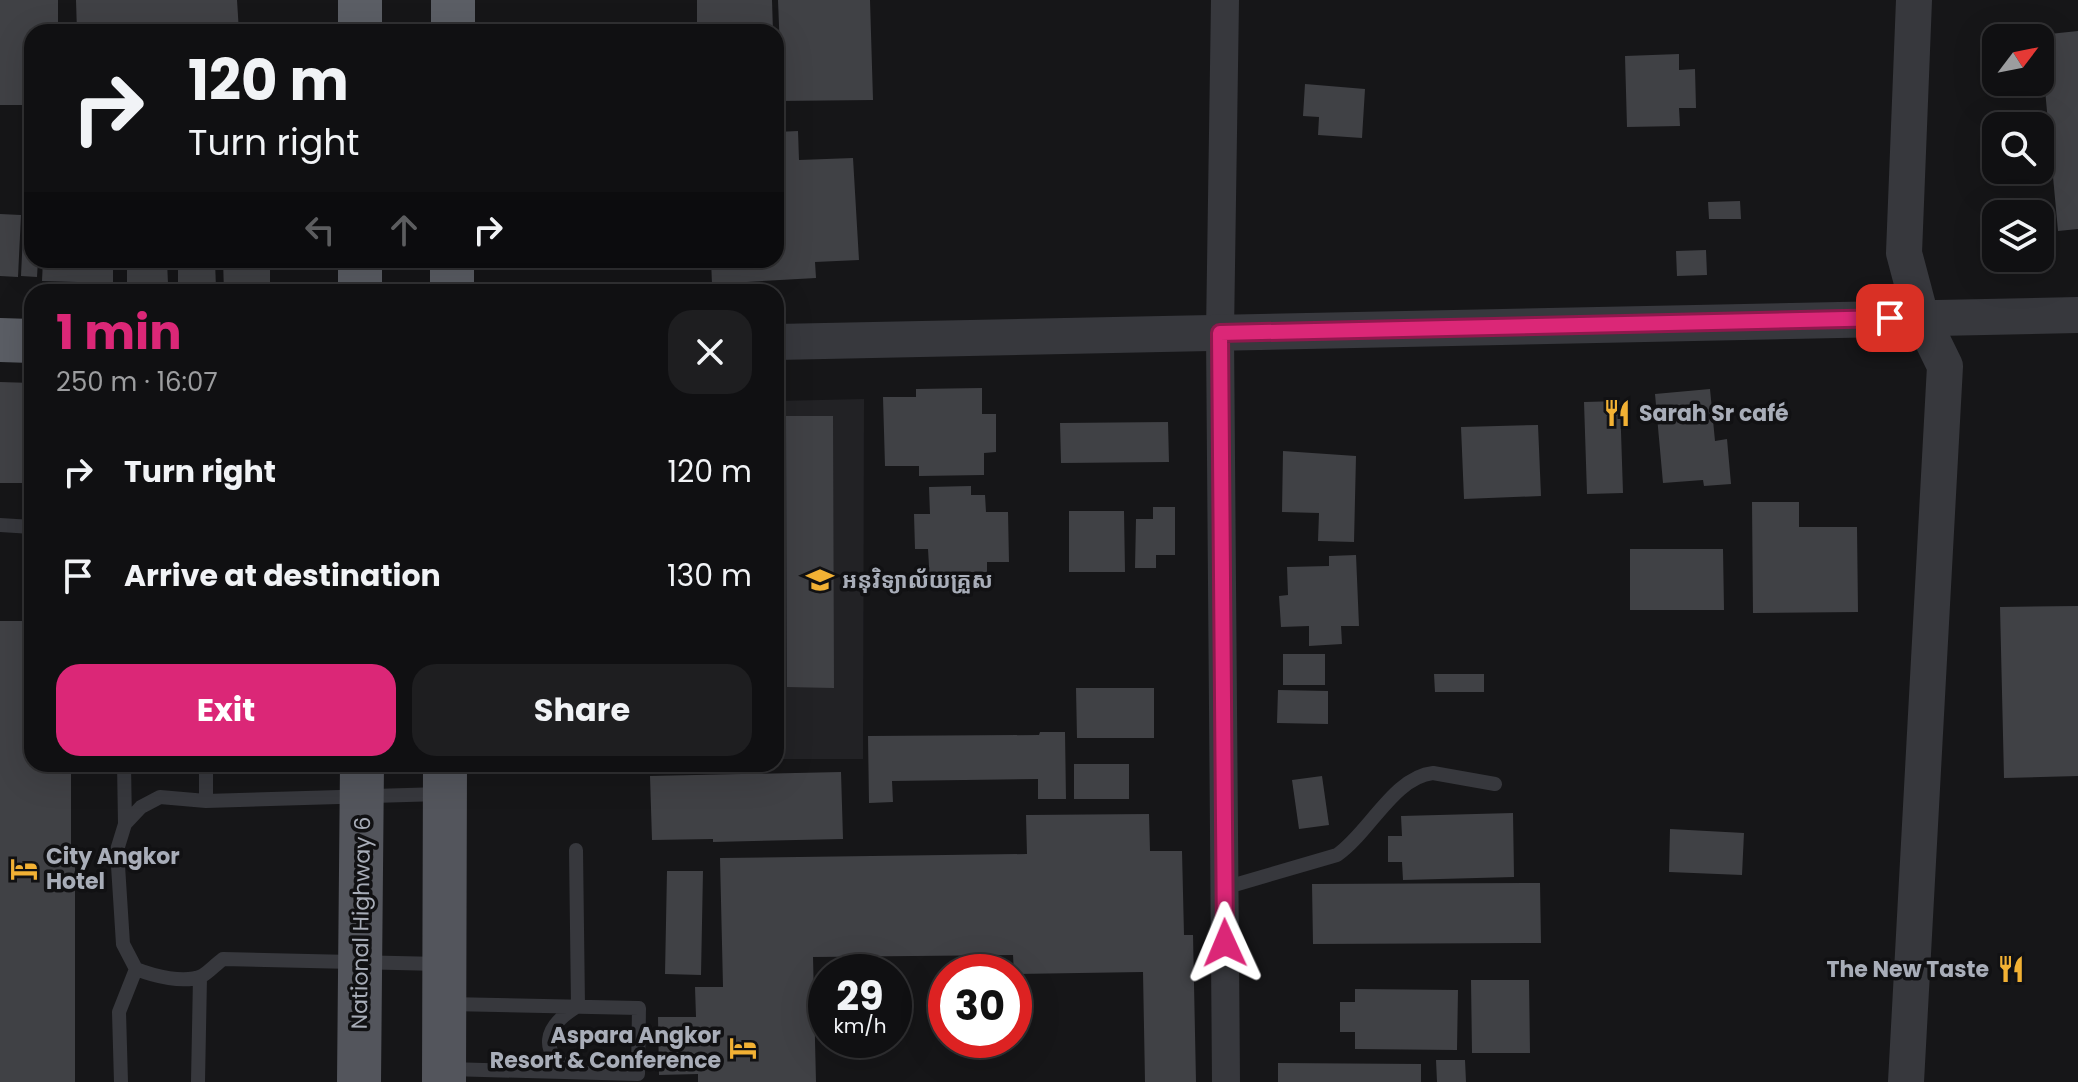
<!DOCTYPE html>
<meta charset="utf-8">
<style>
:root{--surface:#101012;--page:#1e1e20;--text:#f1f3f6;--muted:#9c9d9f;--line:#303032;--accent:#db2777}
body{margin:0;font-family:Poppins,"Noto Sans Khmer",sans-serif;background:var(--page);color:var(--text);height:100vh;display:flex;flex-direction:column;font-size:30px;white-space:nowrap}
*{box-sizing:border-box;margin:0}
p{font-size:26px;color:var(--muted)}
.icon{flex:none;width:44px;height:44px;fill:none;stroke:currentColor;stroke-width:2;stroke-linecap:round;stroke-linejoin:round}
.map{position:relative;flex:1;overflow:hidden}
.sheet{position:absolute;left:24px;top:284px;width:760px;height:488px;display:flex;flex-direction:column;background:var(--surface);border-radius:24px;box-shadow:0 8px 32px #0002,0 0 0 2px var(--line)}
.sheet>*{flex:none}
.top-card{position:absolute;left:24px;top:24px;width:760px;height:244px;border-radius:24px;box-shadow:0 8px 32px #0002,0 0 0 2px var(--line);background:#101012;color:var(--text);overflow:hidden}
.needle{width:52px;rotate:58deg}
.controls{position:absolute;left:1982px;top:24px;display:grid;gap:16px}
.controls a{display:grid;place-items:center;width:72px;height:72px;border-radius:16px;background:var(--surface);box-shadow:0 8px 32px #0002,0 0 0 2px var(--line);font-size:40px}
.speed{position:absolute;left:808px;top:954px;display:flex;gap:16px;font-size:40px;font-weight:700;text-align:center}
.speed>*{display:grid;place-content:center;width:104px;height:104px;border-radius:50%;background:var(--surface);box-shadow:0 8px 32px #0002,0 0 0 2px var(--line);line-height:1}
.speed small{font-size:20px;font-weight:400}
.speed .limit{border:12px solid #d22;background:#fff;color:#111}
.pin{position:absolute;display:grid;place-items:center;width:68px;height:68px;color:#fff;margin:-34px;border-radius:16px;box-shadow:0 4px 12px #0006}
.me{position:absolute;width:88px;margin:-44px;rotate:359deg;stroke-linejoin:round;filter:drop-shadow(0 0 6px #0008)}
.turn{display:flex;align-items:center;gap:28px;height:168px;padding:0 32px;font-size:36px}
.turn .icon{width:104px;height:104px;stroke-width:2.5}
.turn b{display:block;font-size:56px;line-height:68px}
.lanes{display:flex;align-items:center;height:76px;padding:0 32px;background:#0003;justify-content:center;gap:40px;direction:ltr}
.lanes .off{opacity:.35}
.round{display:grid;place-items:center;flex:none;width:84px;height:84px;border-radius:24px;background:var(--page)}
.overview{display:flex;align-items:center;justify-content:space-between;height:136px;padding:0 32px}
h1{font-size:48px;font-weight:700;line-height:60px;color:var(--accent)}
.primary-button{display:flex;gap:16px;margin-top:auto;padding:16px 32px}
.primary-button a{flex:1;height:92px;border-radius:24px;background:var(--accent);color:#fff;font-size:32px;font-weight:700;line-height:92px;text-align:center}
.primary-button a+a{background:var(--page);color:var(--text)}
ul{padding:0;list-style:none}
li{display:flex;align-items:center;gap:24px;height:104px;padding:0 32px}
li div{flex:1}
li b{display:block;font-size:30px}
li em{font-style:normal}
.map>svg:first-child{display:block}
.built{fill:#222225}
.building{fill:#404145}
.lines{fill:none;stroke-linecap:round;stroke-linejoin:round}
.service{stroke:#37383d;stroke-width:14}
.minor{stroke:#37383d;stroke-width:28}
.tertiary{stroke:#37383d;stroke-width:36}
.primary{stroke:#53555c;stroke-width:44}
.trunk{stroke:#5b5e65;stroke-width:44}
.route-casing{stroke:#8e194d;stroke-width:20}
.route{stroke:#db2777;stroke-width:14}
.labels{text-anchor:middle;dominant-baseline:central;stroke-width:7;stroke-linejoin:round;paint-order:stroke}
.poi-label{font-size:22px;font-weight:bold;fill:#a8adb8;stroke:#111113;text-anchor:start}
.street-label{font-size:22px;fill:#a8adb8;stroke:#111113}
</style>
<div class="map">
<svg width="2078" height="1082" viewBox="0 0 2078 1082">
<rect width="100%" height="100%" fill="#161618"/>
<path class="built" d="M864,399L863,759H776V401Z"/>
<path class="building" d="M0,0H58V32H32V105H0Z
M76,0H237L239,32H77Z
M697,0H772L773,32H697Z
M778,0H870L873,100L776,101V51H780Z
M2078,31V229L2058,231L2040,35Z
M1679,54V70L1695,69L1696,108H1679L1680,126L1627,127L1625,56Z
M1305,84L1365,89L1362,138L1318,135L1319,117L1303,116Z
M798,131L799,160L853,158L859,260L815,262L816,278L712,284L711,260H776V132Z
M1740,201L1741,219H1709L1708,202Z
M0,214L21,215L18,277L0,276Z
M23,233H32V260H38L37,277L21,276Z
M1706,250L1707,275L1677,276L1676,251Z
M43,260H113V283L42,281Z
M127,260H167L168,284H127Z
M223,260H270V292H224Z
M215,261L216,288H178V262Z
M0,382L32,383V483H0Z
M982,388V414H996V452L984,453V475L919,476V466H885L883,397H916V389Z
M1710,389L1715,441L1727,439L1731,484L1704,486L1703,480L1663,483L1655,394Z
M1620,401L1623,493L1587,494L1584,402Z
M786,416H833L834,688L787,687Z
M1168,422L1169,462L1061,463L1060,423Z
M1538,425L1541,496L1464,499L1461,427Z
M1283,451L1356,456L1354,542L1318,541L1319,513L1282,512Z
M971,486V495H985L986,512H1008L1009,562H987V572H970V583H930L928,549H915L914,514H930L929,487Z
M1752,502H1799V527H1857L1858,612L1753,613Z
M1153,507H1175V555H1156V568H1135L1136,519H1153Z
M1069,511H1124L1125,572H1069Z
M1630,549H1723L1724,610H1630Z
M1356,555L1359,626H1341L1342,644L1309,646V626L1281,627L1279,596L1288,595L1287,567L1329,566V556Z
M2078,606V776L2004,778L2000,607Z
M0,621H32V764H71V866H75V1082H0Z
M1283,654H1325V685H1283Z
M1434,674H1484V692H1435Z
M776,679H783L784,728H776Z
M1076,688H1154V738H1077Z
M1278,690L1328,691V724L1277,723Z
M1040,732H1065L1066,799H1038V779L892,781L893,802L869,803L868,736L1039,735Z
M1074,764H1129V799H1074Z
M841,772L843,839L713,842V839L652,840L650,776Z
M1322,776L1329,825L1299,829L1292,780Z
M1513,813L1514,877L1403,880L1402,862H1388V836H1402L1401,816Z
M1149,814L1150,851H1182L1184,935H1193L1196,1082H1145L1143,972L1014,974L1013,955L813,957L816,1082H698V1074L659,1075L658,1017H696L695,987H723L720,858L1027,854L1026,815Z
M1670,829L1744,833L1742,875L1669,872Z
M667,871H703L701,975L665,974Z
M1540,883L1541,943L1313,944L1312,884Z
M1471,980H1529L1530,1053H1472Z
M1355,989L1458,990L1457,1050L1355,1049V1032H1340V1002H1355Z
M1436,1060H1465L1466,1082H1437Z
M1278,1063L1421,1064V1082H1278Z"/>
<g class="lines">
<path class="service" d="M0,525L32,527
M124,764L125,824
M206,801V764
M1224,888L1337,855C1369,833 1394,777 1433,773L1495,784
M440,964L223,959C216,964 209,972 202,976C184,984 154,976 136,969L123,944L117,850L125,824L141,807L160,797L206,801L441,794
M448,1004L639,1008L638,1074L448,1069
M575,1071C536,1053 544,1026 578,1006L576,850
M121,1082L119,1012L136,969
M198,1082L200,977"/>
<path class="minor" d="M1225,0L1220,333L1226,1082"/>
<path class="tertiary" d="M776,342L2078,315
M1906,1082L1945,366L1921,317L1904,253L1914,0"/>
<path class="primary" d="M359,1082L362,764
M444,1082L445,764"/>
<path class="trunk" d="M360,0V32
M453,32V0
M360,260V292
M452,292V260
M0,340L32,341"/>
</g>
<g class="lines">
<g class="route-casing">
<path id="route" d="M1225,943L1220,333L1890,318"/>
</g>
<use href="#route" class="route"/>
</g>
<defs>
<g id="restaurant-bare" transform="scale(2.16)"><path d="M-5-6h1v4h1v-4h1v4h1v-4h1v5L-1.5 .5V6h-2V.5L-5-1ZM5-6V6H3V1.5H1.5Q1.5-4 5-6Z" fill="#f2b134" stroke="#111113" stroke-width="2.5" paint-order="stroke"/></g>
<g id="school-bare" transform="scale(2.16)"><path d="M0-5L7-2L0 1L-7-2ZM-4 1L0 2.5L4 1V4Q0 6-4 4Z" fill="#f2b134" stroke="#111113" stroke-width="2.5" paint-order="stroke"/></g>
<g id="hotel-bare" transform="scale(2.16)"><path d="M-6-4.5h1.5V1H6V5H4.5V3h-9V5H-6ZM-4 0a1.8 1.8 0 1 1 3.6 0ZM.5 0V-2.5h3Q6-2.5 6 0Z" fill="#f2b134" stroke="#111113" stroke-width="2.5" paint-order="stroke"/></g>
</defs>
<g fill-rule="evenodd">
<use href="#restaurant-bare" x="1617" y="413"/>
<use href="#school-bare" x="820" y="580"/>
<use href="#hotel-bare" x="24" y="869"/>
<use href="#restaurant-bare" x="2011" y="969"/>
<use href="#hotel-bare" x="743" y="1048"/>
</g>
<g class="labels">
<g class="poi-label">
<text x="1639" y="413">Sarah Sr café</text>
<text x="842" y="580">អនុវិទ្យាល័យគ្រួស</text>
<text x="46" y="856">City Angkor<tspan x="46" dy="25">Hotel</tspan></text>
<text x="1989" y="969" text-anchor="end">The New Taste</text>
<text x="721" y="1035" text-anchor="end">Aspara Angkor<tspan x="721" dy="25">Resort &amp; Conference</tspan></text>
</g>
<g class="street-label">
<text transform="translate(361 923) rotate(-89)">National Highway 6</text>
</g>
</g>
</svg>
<div class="controls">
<a><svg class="needle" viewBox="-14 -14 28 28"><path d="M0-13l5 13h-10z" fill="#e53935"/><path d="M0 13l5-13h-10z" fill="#9c9d9f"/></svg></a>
<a><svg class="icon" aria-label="search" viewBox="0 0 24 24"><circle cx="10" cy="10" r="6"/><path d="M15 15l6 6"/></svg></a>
<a><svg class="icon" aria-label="layers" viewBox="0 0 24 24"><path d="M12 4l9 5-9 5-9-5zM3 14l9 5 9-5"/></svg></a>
</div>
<div class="speed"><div>29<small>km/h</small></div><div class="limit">30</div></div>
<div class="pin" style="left:1890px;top:318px;background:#d93025"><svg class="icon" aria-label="arrive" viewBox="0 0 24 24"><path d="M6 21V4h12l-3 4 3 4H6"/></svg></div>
<svg class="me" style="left:1225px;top:943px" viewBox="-20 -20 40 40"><path d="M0-17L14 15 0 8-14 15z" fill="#db2777" stroke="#fff" stroke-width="4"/></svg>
<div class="top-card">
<div class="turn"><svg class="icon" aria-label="right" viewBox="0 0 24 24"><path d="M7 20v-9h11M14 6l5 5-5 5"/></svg><div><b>120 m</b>Turn right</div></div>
<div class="lanes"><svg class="icon off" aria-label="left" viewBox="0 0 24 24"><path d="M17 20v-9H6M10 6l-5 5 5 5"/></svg><svg class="icon off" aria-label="ahead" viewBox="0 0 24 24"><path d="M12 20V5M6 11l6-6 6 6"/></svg><svg class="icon" aria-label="right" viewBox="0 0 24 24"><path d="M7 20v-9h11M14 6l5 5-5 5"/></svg></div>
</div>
<section class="sheet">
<div class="overview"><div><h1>1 min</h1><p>250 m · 16:07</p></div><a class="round"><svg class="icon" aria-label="close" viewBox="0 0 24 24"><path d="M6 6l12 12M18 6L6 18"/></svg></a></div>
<ul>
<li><svg class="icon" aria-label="right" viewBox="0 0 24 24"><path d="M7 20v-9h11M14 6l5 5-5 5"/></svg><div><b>Turn right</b></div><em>120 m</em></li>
<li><svg class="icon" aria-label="arrive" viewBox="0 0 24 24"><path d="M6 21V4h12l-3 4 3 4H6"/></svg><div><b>Arrive at destination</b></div><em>130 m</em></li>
</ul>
<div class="primary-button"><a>Exit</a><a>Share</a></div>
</section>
</div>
